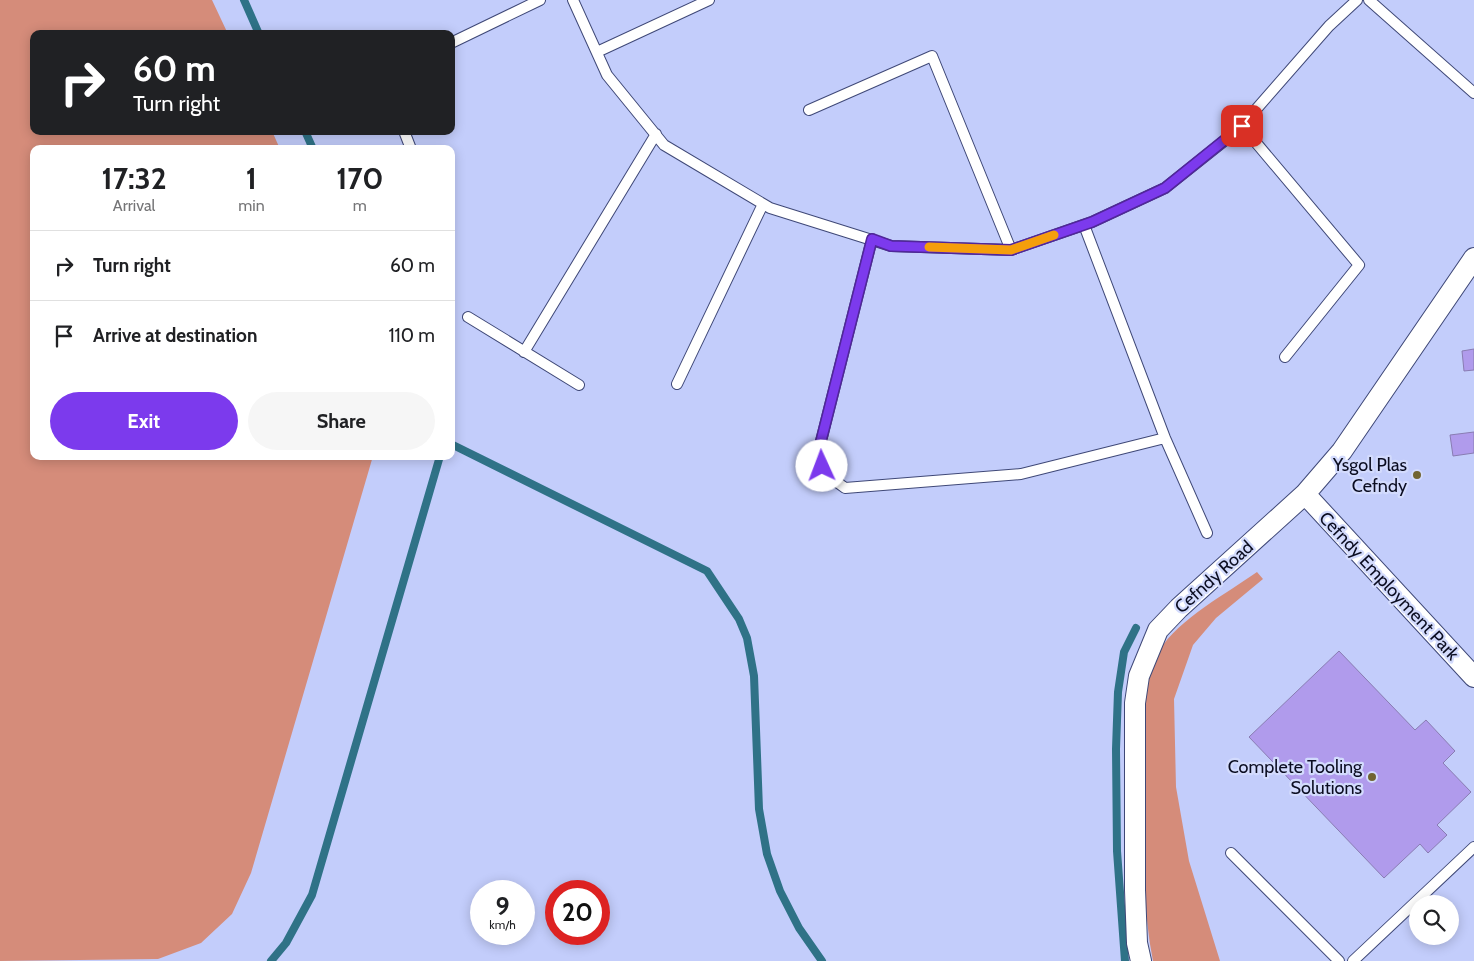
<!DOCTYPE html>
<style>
:root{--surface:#fff;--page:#f6f6f6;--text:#202124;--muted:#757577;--line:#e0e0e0;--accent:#7c3aed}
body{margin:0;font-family:Cabin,sans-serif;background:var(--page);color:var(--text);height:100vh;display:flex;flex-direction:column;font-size:19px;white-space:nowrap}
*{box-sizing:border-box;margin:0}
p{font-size:16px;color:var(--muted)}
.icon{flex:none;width:28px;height:28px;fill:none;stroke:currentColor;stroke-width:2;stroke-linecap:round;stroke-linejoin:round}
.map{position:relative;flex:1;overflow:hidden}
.side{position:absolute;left:30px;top:145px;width:425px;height:315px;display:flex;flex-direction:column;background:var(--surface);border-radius:10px;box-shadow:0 2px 12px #0003}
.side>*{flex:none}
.hud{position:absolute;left:30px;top:30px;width:425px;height:105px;border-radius:10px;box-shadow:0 2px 12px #0003;background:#202124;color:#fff;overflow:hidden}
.buttons{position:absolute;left:1409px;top:895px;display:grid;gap:10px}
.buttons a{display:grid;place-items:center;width:50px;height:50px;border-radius:50%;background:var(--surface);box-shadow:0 2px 12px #0003;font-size:25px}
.speed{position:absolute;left:470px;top:880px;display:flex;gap:10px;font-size:25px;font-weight:700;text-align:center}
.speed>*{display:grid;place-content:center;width:65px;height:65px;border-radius:50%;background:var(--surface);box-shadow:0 2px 12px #0003;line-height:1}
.speed small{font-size:12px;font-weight:400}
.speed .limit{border:8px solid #d22;background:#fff;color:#111}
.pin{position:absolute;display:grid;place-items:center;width:42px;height:42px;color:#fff;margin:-21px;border-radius:10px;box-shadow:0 2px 8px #0006}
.me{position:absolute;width:55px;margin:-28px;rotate:358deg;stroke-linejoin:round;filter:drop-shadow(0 0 4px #0008)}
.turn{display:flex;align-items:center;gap:18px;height:105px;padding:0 20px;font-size:22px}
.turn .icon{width:65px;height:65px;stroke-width:2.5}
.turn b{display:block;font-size:35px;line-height:42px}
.eta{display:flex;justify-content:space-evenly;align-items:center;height:85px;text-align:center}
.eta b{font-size:30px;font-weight:700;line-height:35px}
.button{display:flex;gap:10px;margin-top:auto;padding:10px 20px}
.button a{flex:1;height:58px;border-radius:30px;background:var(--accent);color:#fff;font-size:20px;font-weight:700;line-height:58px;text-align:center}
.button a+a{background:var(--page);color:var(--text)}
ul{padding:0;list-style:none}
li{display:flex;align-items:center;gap:15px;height:70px;padding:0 20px;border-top:1px solid var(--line)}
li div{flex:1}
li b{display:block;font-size:19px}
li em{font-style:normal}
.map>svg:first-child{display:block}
.green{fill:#d58c7a}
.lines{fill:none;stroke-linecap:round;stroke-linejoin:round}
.stream{stroke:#2f7287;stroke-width:8}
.building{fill:#b09bec;stroke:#897cb2}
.service-casing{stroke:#3f4877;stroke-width:12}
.minor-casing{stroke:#3f4877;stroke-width:22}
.service{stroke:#fff;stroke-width:10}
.minor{stroke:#fff;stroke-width:20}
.route-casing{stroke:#51269a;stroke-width:12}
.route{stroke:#7c3aed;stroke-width:9}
.slow{stroke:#f59e0b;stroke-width:9}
.poi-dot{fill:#716431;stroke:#d3dbfd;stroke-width:2}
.labels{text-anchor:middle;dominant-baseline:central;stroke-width:4.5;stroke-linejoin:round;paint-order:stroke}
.poi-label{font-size:18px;fill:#0b0d21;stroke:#d3dbfd;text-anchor:end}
.street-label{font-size:18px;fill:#0b0d21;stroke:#d3dbfd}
</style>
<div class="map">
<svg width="1474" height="961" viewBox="0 0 1474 961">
<rect width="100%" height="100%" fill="#c3cdfb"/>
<path class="green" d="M0,0H212L228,34H34V131H272L280,149H34V456H373L251,873L232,914L201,943L158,959L0,961Z
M1257,572L1263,579L1216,618L1193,645L1174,699L1176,787L1189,861L1220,961H1153C1143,911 1144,860 1143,810C1142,758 1133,696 1160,650C1177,620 1229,592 1257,572Z"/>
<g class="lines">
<path class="stream" d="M244,0L259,34
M305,131L313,149
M451,444L707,571L739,619L747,638L754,676L759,809L767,854L780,891L799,928L822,961
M271,961L286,943L312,895L440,456
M1125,961L1117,851L1116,749L1118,692L1124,652L1136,628"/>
</g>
<path class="building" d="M1474,349V370L1464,371L1462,351Z
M1474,432V453L1453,456L1450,435Z
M1339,651L1415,730L1426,720L1455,751L1443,763L1471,792L1437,825L1447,835L1428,853L1420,844L1384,878L1249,737Z"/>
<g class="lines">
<g class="service-casing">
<path id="service" d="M573,0L607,75L664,145L770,208L891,246L1011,250L1092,222L1165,188L1238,130L1329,26L1357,0
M1369,0L1474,93
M451,43L540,0
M597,52L709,0
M809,110L932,56L1011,250
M1242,126L1359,265L1285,357
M404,131L411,149
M1084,225L1165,438L1207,533
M872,239L819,449C822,471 827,475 845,488L1021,474L1165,438
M468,317L579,385
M524,352L656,134
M677,384L763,204
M1231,853L1339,961
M1353,961L1474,847"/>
</g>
<g class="minor-casing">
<path id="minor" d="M1305,494L1474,677
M1141,961L1137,943L1135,890V703L1139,676L1158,630L1179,608L1305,494L1342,451L1474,258"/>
</g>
<use href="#service" class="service"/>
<use href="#minor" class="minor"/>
</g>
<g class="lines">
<g class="route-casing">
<path id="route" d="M822,466L819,449L872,239L891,246L1011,250L1092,222L1165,188L1242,126"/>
</g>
<use href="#route" class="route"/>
<path class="slow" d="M929,247L1011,250L1054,235"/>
</g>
<g class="poi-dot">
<circle cx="1417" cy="475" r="5"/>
<circle cx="1372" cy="777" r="5"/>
</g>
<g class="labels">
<g class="poi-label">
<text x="1407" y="465">Ysgol Plas<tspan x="1407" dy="21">Cefndy</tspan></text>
<text x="1362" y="767">Complete Tooling<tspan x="1362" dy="21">Solutions</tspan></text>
</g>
<g class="street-label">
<text transform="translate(1214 577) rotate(-42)">Cefndy Road</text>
<text transform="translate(1389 586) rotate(47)">Cefndy Employment Park</text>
</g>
</g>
</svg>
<div class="buttons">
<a><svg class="icon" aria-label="search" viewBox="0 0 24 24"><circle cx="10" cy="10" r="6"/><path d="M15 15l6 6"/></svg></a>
</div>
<div class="speed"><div>9<small>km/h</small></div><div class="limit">20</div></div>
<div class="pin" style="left:1242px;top:126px;background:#d93025"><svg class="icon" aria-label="arrive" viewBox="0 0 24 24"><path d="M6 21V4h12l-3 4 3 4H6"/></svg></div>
<svg class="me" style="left:822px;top:466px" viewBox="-20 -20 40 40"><circle r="19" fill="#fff"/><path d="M0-13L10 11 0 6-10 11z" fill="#7c3aed"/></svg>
<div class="hud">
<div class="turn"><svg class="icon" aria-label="right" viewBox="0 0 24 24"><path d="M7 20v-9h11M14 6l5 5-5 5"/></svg><div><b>60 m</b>Turn right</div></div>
</div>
<section class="side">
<div class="eta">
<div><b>17:32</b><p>Arrival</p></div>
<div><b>1</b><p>min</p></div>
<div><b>170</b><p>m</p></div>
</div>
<ul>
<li><svg class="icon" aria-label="right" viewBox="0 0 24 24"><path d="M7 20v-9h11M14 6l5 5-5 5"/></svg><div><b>Turn right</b></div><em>60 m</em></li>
<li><svg class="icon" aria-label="arrive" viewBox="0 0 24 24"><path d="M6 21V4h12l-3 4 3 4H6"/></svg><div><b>Arrive at destination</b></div><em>110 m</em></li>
</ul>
<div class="button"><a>Exit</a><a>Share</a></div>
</section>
</div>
